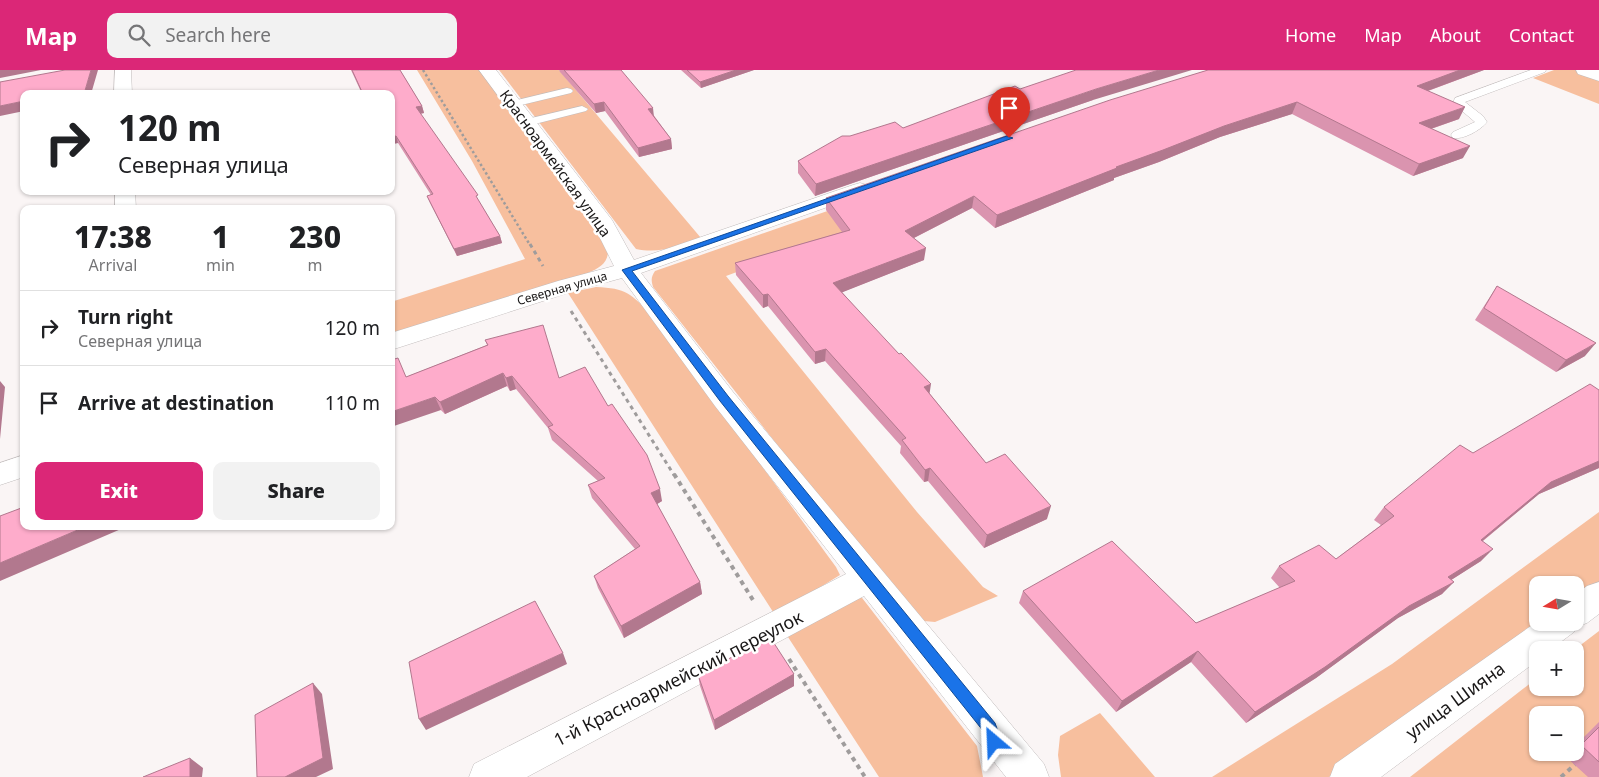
<!DOCTYPE html>
<meta charset="utf-8">
<style>
:root{--surface:#fff;--page:#f2f2f2;--text:#202124;--muted:#757577;--line:#e0e0e0;--accent:#db2777}
body{margin:0;font-family:"Noto Sans",sans-serif;background:var(--page);color:var(--text);height:100vh;display:flex;flex-direction:column;font-size:19px;white-space:nowrap}
*{box-sizing:border-box;margin:0}
p{font-size:16px;color:var(--muted)}
.icon{flex:none;width:28px;height:28px;fill:none;stroke:currentColor;stroke-width:2;stroke-linecap:round;stroke-linejoin:round}
.map{position:relative;flex:1;overflow:hidden}
.panel{position:absolute;left:20px;top:135px;width:375px;height:325px;display:flex;flex-direction:column;background:var(--surface);border-radius:10px;box-shadow:0 1px 4px #0004}
.panel>*{flex:none}
.guide{position:absolute;left:20px;top:20px;width:375px;height:105px;border-radius:10px;box-shadow:0 1px 4px #0004;background:#fff;color:var(--text);overflow:hidden}
.needle{width:32px;rotate:259deg}
.controls{position:absolute;left:1529px;top:506px;display:grid;gap:10px}
.controls a{display:grid;place-items:center;width:55px;height:55px;border-radius:10px;background:var(--surface);box-shadow:0 1px 4px #0004;font-size:25px}
.pin{position:absolute;display:grid;place-items:center;width:42px;height:42px;color:#fff;margin:-51px -21px;border-radius:50% 50% 50% 0;rotate:-45deg;box-shadow:0 0 5px #0007}
.pin .icon{rotate:45deg}
.me{position:absolute;width:55px;margin:-28px;rotate:334deg;stroke-linejoin:round;filter:drop-shadow(0 0 4px #0008)}
.turn{display:flex;align-items:center;gap:18px;height:105px;padding:0 15px;font-size:22px}
.turn .icon{width:65px;height:65px;stroke-width:2.5}
.turn b{display:block;font-size:35px;line-height:42px}
.eta{display:flex;justify-content:space-evenly;align-items:center;height:85px;text-align:center}
.eta b{font-size:30px;font-weight:800;line-height:35px}
.button{display:flex;gap:10px;margin-top:auto;padding:10px 15px}
.button a{flex:1;height:58px;border-radius:10px;background:var(--accent);color:#fff;font-size:20px;font-weight:800;line-height:58px;text-align:center}
.button a+a{background:var(--page);color:var(--text)}
ul{padding:0;list-style:none}
li{display:flex;align-items:center;gap:15px;height:75px;padding:0 15px;border-top:1px solid var(--line)}
li div{flex:1}
li b{display:block;font-size:19px}
li em{font-style:normal}
header{display:flex;align-items:center;gap:30px;box-sizing:border-box;height:70px;padding:0 25px;background:var(--accent);color:#fff}
header strong{font-size:24px}
nav{display:flex;gap:28px;margin-inline-start:auto;font-size:18px}
.search{width:350px;height:45px;background:var(--page);display:flex;align-items:center;gap:12px;box-sizing:border-box;padding:0 18px;border-radius:10px;color:var(--muted);font-size:19px}
.map>svg:first-child{display:block}
.green{fill:#f7bf9e;fill-rule:evenodd}
.lines{fill:none;stroke-linecap:round;stroke-linejoin:round}
.service-casing{stroke:#c1bcbc;stroke-width:1}
.minor-casing{stroke:#c1bcbc;stroke-width:1}
.secondary-casing{stroke:#c1bcbc;stroke-width:1}
.path-far2{stroke:#9f9c9c;stroke-width:2.5;stroke-dasharray:2.5 2.5;stroke-linecap:butt}
.path-far1{stroke:#9f9c9c;stroke-width:3;stroke-dasharray:4 4;stroke-linecap:butt}
.path{stroke:#9f9c9c;stroke-width:4;stroke-dasharray:4.5 4.5;stroke-linecap:butt}
.service{fill:#fff;fill-rule:evenodd}
.minor{fill:#fff;fill-rule:evenodd}
.secondary{fill:#fff;fill-rule:evenodd}
.wall{fill:#da94af}
.shaded-wall{fill:#b2788e}
.building{fill:#feaccb;stroke:#b2788e}
.route{fill:#1a73e8;stroke:#114b97}
.labels{text-anchor:middle;dominant-baseline:central;stroke-width:5;stroke-linejoin:round;paint-order:stroke}
.far-street-label{font-size:12px;fill:#191717;stroke:#fff}
.street-label{font-size:15px;fill:#191717;stroke:#fff}
.near-street-label{font-size:18px;fill:#191717;stroke:#fff}
</style>
<header>
<strong>Map</strong>
<div class="search"><svg class="icon" aria-label="search" viewBox="0 0 24 24"><circle cx="10" cy="10" r="6"/><path d="M15 15l6 6"/></svg>Search here</div>
<nav><a>Home</a><a>Map</a><a>About</a><a>Contact</a></nav>
</header>
<div class="map">
<svg width="1599" height="707" viewBox="0 0 1599 707">
<rect width="100%" height="100%" fill="#faf5f5"/>
<path class="green" d="M417,0H479L519,52L608,179C609,193 599,198 588,203L391,267V232L525,189L472,91Z
M499,0H559L701,168C678,176 660,184 636,179Z
M1233,0H1285L726,206L917,442L983,517L998,526L935,552L924,551L909,542L653,217C651,210 651,207 655,201Z
M1554,0H1577L1599,8V34L1533,8Z
M596,217C626,218 632,224 651,245L836,497L840,505L775,545L568,223Z
M1599,442V517L1575,534V515H1538V552L1548,553L1329,707H1212L1392,594Z
M859,524L977,676L983,707H879L786,564Z
M1599,561V703L1594,707H1410L1537,608L1538,618H1575L1574,580ZM1538,645H1575V682H1538Z
M1100,643L1155,707H1061L1058,685L1060,666Z"/>
<g class="lines">
<g class="service-casing">
<path id="service" d="M1531,0H1546L1545,2L1465,32L1483,46L1487,52C1481,60 1463,70 1453,68L1451,65L1453,62L1475,52L1455,35L1453,33L1455,28Z
M567,18L571,19L573,21L571,23L513,37L507,34L509,32Z
M582,36L588,39L586,41L527,56L521,52L523,50Z"/>
</g>
<g class="minor-casing">
<path id="minor" d="M115,0H131L132,24H114Z
M479,0H496L612,150L634,190L853,115L860,113L867,115L870,119L867,123L641,203L733,322L1044,694L1049,707H1006L864,526L527,707H469L474,694L846,504L715,336L622,208L574,221L391,280V263L558,211L614,196L594,156Z
M115,121H135L136,139H115Z
M24,385V407L0,415V393Z
M1599,512V544L1587,553L1576,557L1574,562L1550,580H1538V590L1381,707H1330L1335,694L1538,551V552H1575V525L1587,516Z"/>
</g>
<g class="secondary-casing">
<path id="secondary" d="M1576,0H1599V11L1578,4Z"/>
</g>
<path class="path-far2" d="M423,0L530,175"/>
<path class="path-far1" d="M530,174L543,196
M571,241L674,405"/>
<path class="path" d="M674,404L753,530
M789,589L865,707
M1561,707L1578,692"/>
<use href="#service" class="service"/>
<use href="#minor" class="minor"/>
<use href="#secondary" class="secondary"/>
</g>
<path class="wall" d="M351,0H400L422,36L424,43L420,44L480,133L500,166L502,173L457,186L430,133L427,126L431,125L398,73L392,74L391,73V24H362Z
M559,0H621L671,69L672,79L639,87L605,41L596,43L560,2Z
M681,0H754L701,18Z
M1208,0H1484L1428,21L1459,49L1431,59L1463,88L1413,106L1292,44L1220,67L1159,92L1114,108V110L995,158L972,138L914,168L924,190L842,222L930,324L986,393L1047,449L984,478L928,411L924,412L900,383L901,376L825,291L815,294L768,236L763,238L736,205L735,193L842,162L826,140V128Z
M1020,19L1093,30L815,126L798,103V91L850,66L903,58Z
M1497,216L1585,286L1556,302L1475,250Z
M485,270L559,308L662,431L657,434L700,512L702,524L624,568L598,518L594,506L635,479L592,428L588,415L598,411L552,370L548,358L516,319L510,321L507,316L445,344L406,307L487,275Z
M1599,320V398L1539,424L1483,471L1481,491L1451,510L1442,524L1398,548L1316,608L1246,653L1191,592L1116,642L1019,533L1023,521L1196,553L1280,518L1271,508L1279,496L1336,489L1381,455L1374,450L1384,437L1473,383Z
M794,604V616L715,660L700,616L698,605Z
M1599,652V707H1588L1565,686L1569,682H1575V676Z"/>
<path class="shaded-wall" d="M0,0H41L0,8Z
M91,0H98L91,24H84Z
M736,0H754L701,18L700,12Z
M1159,0H1192L1093,30L815,126L816,114L1096,19Z
M1460,0H1484L1411,27L1417,16Z
M24,31V41L0,46V36Z
M604,32L605,41L596,43L594,34Z
M1297,32L1292,44L1220,67L1159,92L1114,108V110L995,158L997,145L1116,97L1224,56Z
M422,36L424,43L418,44L416,37Z
M1465,37L1459,49L1413,65L1419,53Z
M653,38L654,47L648,39Z
M396,66L398,73L392,74L391,67Z
M671,69L672,79L639,87L638,78Z
M1470,76L1463,88L1413,106L1419,94Z
M974,126L972,138L904,173L905,161Z
M500,166L502,173L457,186L454,179Z
M926,178L924,190L833,226V213Z
M768,224V236L763,238V225Z
M1596,273L1585,286L1556,302L1566,290Z
M826,279L825,291L815,294V282Z
M503,303L507,316L445,344L440,332Z
M512,306L516,319L510,321L506,308Z
M0,311L5,317L0,369Z
M931,314L929,327L924,317Z
M435,327L441,340L391,357V342Z
M1599,391V398L1539,424L1469,482L1481,470L1551,412Z
M930,398L928,411L924,412L925,400Z
M660,419L662,431L654,436L651,423Z
M1051,436L1047,449L984,478L987,465Z
M87,456H128L0,511V493Z
M1493,479L1481,491L1437,519L1448,507Z
M700,512L702,524L624,568L621,556Z
M1454,512L1442,524L1398,548L1316,608L1246,653L1255,642L1409,536Z
M1198,581L1191,592L1116,642L1122,631Z
M563,583L567,594L426,660L419,649Z
M794,604V616L715,660L714,650Z
M313,613L322,624L333,699L316,707H285Z
M190,688L203,698L202,707H190Z"/>
<path class="building" d="M65,0H91L84,24H24V31L0,36V12Z
M352,0H400L422,36L416,37L478,125L476,126L500,166L454,179L427,126L433,124L396,66L391,67V24H363Z
M564,0H621L653,38L648,39L671,69L638,78L604,32L594,34Z
M687,0H736L700,12Z
M1076,0H1159L1096,19L816,114L798,91L842,66H850L895,52L903,58L1015,16L1020,19Z
M1208,0H1460L1417,16L1465,37L1419,53L1470,76L1419,94L1297,32L1224,56L1163,80L1116,97L1117,98L997,145L974,126L905,161L926,178L833,213L899,284L901,283L931,314L924,317L986,393L1005,384L1051,436L987,465L930,398L925,400L902,370L906,368L826,279L815,282L768,224L763,225L735,193L850,160L826,128L1110,30Z
M1497,216L1596,273L1566,290L1484,238Z
M543,255L559,308L585,297L608,336L612,334L647,385L660,419L651,423L700,512L621,556L594,506L640,476L588,415L605,408L548,357L553,355L512,306L506,308L503,303L440,332L435,327L391,342V290L398,288L406,307L488,275L485,270Z
M1590,314L1599,320V391L1551,412L1481,470L1493,479L1448,507L1454,512L1409,536L1325,597L1255,642L1198,581L1122,631L1023,521L1112,471L1196,553L1295,511L1279,496L1319,475L1336,489L1394,446L1384,437L1460,375L1473,383Z
M24,437V456H87L0,493V446Z
M535,531L563,583L419,649L409,592Z
M770,567L794,604L714,650L698,605Z
M313,613L323,688L285,707H257L255,645Z
M1599,657V692L1581,675Z
M190,688V707H143Z"/>
<path class="route" d="M1007,66L1013,68L632,201L728,326L995,653L1002,672L1000,678L994,680L989,678L984,662L720,331L622,200Z"/>
<g class="labels">
<g class="far-street-label">
<text transform="translate(562 218) rotate(-16)">Северная улица</text>
</g>
<g class="street-label">
<text transform="translate(556 93) rotate(54)">Красноармейская улица</text>
</g>
<g class="near-street-label">
<text transform="translate(678 608) rotate(-27)">1-й Красноармейский переулок</text>
<text transform="translate(1455 630) rotate(-36)">улица Шияна</text>
</g>
</g>
</svg>
<div class="controls">
<a><svg class="needle" viewBox="-14 -14 28 28"><path d="M0-13l5 13h-10z" fill="#e53935"/><path d="M0 13l5-13h-10z" fill="#757577"/></svg></a>
<a>+</a>
<a>−</a>
</div>
<div class="pin" style="left:1009px;top:68px;background:#d93025"><svg class="icon" aria-label="arrive" viewBox="0 0 24 24"><path d="M6 21V4h12l-3 4 3 4H6"/></svg></div>
<svg class="me" style="left:994px;top:672px" viewBox="-20 -20 40 40"><path d="M0-17L14 15 0 8-14 15z" fill="#1a73e8" stroke="#fff" stroke-width="4"/></svg>
<div class="guide">
<div class="turn"><svg class="icon" aria-label="right" viewBox="0 0 24 24"><path d="M7 20v-9h11M14 6l5 5-5 5"/></svg><div><b>120 m</b>Северная улица</div></div>
</div>
<section class="panel">
<div class="eta">
<div><b>17:38</b><p>Arrival</p></div>
<div><b>1</b><p>min</p></div>
<div><b>230</b><p>m</p></div>
</div>
<ul>
<li><svg class="icon" aria-label="right" viewBox="0 0 24 24"><path d="M7 20v-9h11M14 6l5 5-5 5"/></svg><div><b>Turn right</b><p>Северная улица</p></div><em>120 m</em></li>
<li><svg class="icon" aria-label="arrive" viewBox="0 0 24 24"><path d="M6 21V4h12l-3 4 3 4H6"/></svg><div><b>Arrive at destination</b></div><em>110 m</em></li>
</ul>
<div class="button"><a>Exit</a><a>Share</a></div>
</section>
</div>
